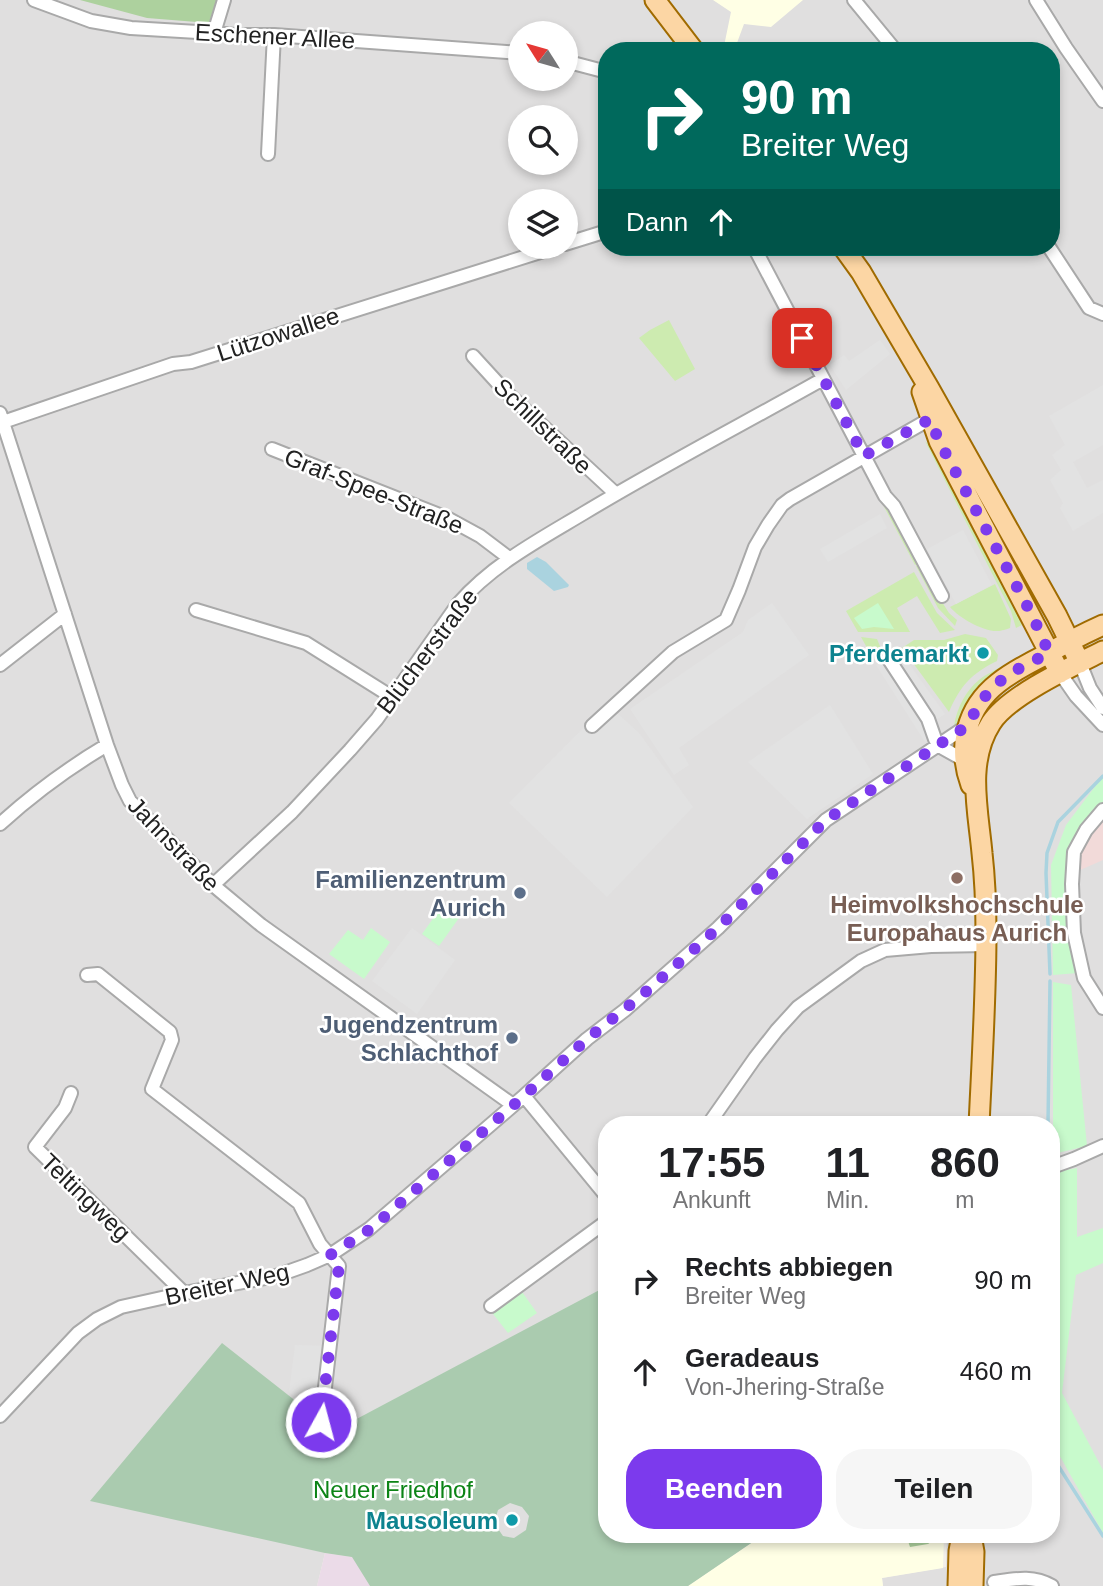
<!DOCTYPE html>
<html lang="de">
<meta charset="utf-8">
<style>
:root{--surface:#fff;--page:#f6f6f6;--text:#202124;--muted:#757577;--accent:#7c3aed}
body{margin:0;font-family:Helvetica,sans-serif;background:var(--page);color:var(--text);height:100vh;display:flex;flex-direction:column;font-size:26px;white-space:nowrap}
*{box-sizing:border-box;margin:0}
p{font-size:23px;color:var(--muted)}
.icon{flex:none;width:38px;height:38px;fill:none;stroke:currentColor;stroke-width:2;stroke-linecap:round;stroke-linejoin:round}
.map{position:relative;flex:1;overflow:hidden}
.panel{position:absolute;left:598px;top:1116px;width:462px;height:427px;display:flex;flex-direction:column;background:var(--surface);border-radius:28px;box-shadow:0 4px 10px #0003}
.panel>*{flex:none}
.banner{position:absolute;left:598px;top:42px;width:462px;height:214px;border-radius:28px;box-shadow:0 4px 10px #0003;background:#00695c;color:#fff;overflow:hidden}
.needle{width:46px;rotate:307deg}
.buttons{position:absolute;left:508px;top:21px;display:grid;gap:14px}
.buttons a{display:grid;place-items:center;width:70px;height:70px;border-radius:50%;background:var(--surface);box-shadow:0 4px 10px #0003;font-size:35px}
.pin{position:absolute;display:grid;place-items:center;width:60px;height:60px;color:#fff;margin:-30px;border-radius:14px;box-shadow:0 4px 10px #0006}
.me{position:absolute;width:77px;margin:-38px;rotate:7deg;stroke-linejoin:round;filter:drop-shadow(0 0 5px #0008)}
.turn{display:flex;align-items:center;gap:24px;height:147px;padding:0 28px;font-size:32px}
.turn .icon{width:91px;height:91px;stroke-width:2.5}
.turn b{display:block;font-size:49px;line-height:60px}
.then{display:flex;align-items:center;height:66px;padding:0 28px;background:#0003;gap:14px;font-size:26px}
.eta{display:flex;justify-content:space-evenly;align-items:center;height:119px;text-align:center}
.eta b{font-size:42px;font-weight:800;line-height:49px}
.action{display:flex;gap:14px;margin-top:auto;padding:14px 28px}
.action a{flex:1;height:80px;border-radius:28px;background:var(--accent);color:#fff;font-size:28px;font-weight:800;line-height:80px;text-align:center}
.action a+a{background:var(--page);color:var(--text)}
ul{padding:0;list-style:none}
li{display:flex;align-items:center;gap:21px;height:91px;padding:0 28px}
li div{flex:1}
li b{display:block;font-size:26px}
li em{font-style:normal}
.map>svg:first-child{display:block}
.residential{fill:#e0dfdf;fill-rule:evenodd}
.commercial{fill:#f2dad9}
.industrial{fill:#ebdbe8}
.education{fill:#ffffe5}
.grass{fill:#cdebb0}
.forest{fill:#add19e}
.cemetery{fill:#aacbaf;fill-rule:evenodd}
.park{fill:#c8facc}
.parking{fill:#e2e2e2}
.water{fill:#aad3df}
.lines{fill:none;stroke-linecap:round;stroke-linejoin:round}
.stream{stroke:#aad3df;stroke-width:3.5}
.minor-casing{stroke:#a9a9a9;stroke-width:16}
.primary-casing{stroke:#a06b00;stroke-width:23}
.minor{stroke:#fff;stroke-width:12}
.primary{stroke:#fcd6a4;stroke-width:19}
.route{stroke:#7c3aed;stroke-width:12;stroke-dasharray:0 21.6}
.culture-dot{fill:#0f9aa8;stroke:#fff;stroke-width:2.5}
.education-dot{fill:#8d6e63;stroke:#fff;stroke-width:2.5}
.service-dot{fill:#5c6f8a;stroke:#fff;stroke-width:2.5}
.labels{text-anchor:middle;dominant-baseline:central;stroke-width:5;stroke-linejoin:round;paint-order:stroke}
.street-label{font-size:24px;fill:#222;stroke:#fff}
.culture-label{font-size:24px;font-weight:bold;fill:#0d838f;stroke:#fff;text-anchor:end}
.service-label{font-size:24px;font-weight:bold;fill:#4e5e75;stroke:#fff;text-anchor:end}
.education-label{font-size:24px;font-weight:bold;fill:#785e54;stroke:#fff}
.park-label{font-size:24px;fill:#0c8416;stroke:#fff}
</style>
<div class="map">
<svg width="1103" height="1586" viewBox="0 0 1103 1586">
<rect width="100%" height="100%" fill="#f2efe9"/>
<path class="residential" d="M0,0H1103V1586H883L882,1578L946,1567L947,1535H1052V1125H607V1535H763L688,1586H370L353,1557L325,1553L317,1586H0ZM520,33H565V79H520ZM607,51H1052V247H607ZM520,117H565V163H520ZM520,201H565V247H520Z"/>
<path class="commercial" d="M1103,815V860L1078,871L1079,850Z"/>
<path class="industrial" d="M325,1553L353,1557L370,1586H317Z"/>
<path class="education" d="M713,0H803L771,27L744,24L734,51H723L731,12Z
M763,1535H944L943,1568L882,1578L883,1586H688Z"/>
<path class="grass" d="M669,320L695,369L675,381L639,338L650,330Z
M925,441L933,449L937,456L950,485L976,530L1022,625L1016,628L1011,611Z
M865,471L894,513L892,515L909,547L920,562L915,565Z
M918,565L932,592L935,591L949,613L957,620L955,626L938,608L916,566Z
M914,572L937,613L955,630L940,633L917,596L897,608L910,632H858L846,611Z
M995,584L1011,619L1010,628C1007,629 1001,631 998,631C984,632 959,618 950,607Z
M965,634L986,638L998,655L997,661C972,673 960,686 949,712L902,648L914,640H944Z
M861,637L877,639L882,651L871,655Z
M1004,665L1007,667L961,724L954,729C955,712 965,691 979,680C986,674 996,670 1004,665Z"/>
<path class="forest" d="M80,0H217L209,23L147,18Z
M906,1535H941L928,1544L910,1547Z"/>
<path class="cemetery" d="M607,1286V1535H763L688,1586H370L352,1557L325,1553L90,1501L222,1343L334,1431ZM510,1503L522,1507L529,1516L526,1530L514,1538L503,1536L494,1523L498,1510Z"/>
<path class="park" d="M878,603L894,629L874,627L862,629L854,618Z
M1103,776V804L1070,854L1078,973L1053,975L1051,865L1066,825Z
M442,906L459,918L439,946L422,934Z
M371,928L390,942L364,979L329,954L348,930L363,940Z
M1053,982L1071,985L1087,1146L1053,1154Z
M1077,1168V1237L1103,1228V1263L1076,1275L1062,1393L1103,1470V1533L1052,1442V1217L1054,1200V1172Z
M520,1289L537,1313L508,1333L490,1310Z"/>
<path class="parking" d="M880,340L890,354L846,390L830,365L844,355L849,361Z
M1103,385V445L1073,462L1087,488L1103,480V513L1073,531L1060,508L1063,503L1050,480L1061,470L1052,455L1065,445L1049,416Z
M880,514L887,528L828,562L820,549Z
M963,530L992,585L956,604L927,549Z
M772,603L809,655L679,748L689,765L674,775L630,709L743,632L748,620Z
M899,650L945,714L936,720L938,725L934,731L936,735L925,742L876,665Z
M607,704L639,733L693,807L607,897L509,803Z
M830,705L873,774L807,819L748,762Z
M412,928L455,960L417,1014L372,981Z
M295,1345L333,1346L325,1421L289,1392Z"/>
<path class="water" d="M537,557L546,562L569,585L568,587L554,591L527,569V563Z"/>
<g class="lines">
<path class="stream" d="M1050,974L1046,873L1047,853L1058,822L1103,776
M1048,1125L1050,981
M1052,1456L1103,1536"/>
<g class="minor-casing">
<path id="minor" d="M34,0L91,21L131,28L214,33L235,35H274L520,53
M854,0L896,51
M1036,0L1066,48L1103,101
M214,33L224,0
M565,61L607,72
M268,154L274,35
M565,244L607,231
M754,247L885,496L894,506L942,596
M1049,247L1089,308L1103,314
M473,356L505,391L616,494
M0,413L107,745L122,785L130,801L213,885L261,925L513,1105
M0,423L173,364L191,362L556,247
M272,449L447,518L480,536L509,558
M196,610L306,643L392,697
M888,658L928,719L935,739L939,746L964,760
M1080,663L1090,688L1103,708
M0,665L65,614
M1060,673L1076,696L1103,725
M592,726L673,652L726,620L739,590L755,547L768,525L782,505L790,499L937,415
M1103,810L1086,830L1074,852L1072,884L1074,933L1084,978L1103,1008
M0,824C32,795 70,767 107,745
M213,885L292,812L350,750L377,719L458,604C493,564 539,540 584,513C662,466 743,424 823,379
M87,975L98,974L170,1032L172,1040L152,1089L299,1203L320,1244L339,1266L321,1422
M71,1093L65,1108L35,1147L184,1293
M524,1096L607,1197
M708,1125L755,1058L777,1030L798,1007L861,961L885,950L931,946L986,945
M1052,1167L1074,1159L1103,1146
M491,1306L607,1221
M0,1416L78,1333L97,1319L121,1307L184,1293L276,1276L307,1265L330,1255L369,1229L524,1096L587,1039L625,1010L718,928L826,820L967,726
M994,1582C1015,1579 1033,1575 1052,1586"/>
</g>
<g class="primary-casing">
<path id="primary" d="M655,0L694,51
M843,247L861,272L929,388L1057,616L1080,663
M922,392L939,441L1060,673
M971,785C957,747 966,708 998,683C1013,671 1029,663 1045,655C1064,644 1083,634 1103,625
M979,1125C982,1061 986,997 986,933C986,906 985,879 982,853C978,809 966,762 991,723C1009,695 1073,666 1103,651
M971,1535L974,1552L973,1586
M958,1586L959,1551L962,1535"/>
</g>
<use href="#minor" class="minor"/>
<use href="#primary" class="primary"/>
</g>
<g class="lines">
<path class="route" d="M321,1422L339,1266L330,1255L369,1230L524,1096L587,1039L640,997L718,928L826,820L967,726L981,701L996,684L1018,669L1049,653L1032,615L939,441L930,419L864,456L802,338"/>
</g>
<g class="culture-dot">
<circle cx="983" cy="653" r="7"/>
<circle cx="512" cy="1520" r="7"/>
</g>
<circle class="education-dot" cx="957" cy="878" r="7"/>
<g class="service-dot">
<circle cx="520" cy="893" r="7"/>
<circle cx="512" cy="1038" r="7"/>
</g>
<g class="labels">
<g class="street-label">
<text transform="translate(275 36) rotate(3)">Eschener Allee</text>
<text transform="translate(278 334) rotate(-18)">Lützowallee</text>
<text transform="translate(543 426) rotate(44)">Schillstraße</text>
<text transform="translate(374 491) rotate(22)">Graf-Spee-Straße</text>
<text transform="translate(427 651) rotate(-53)">Blücherstraße</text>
<text transform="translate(174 844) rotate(46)">Jahnstraße</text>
<text transform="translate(86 1197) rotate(44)">Teltingweg</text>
<text transform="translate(227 1284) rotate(-12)">Breiter Weg</text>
</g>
<g class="culture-label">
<text x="969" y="653">Pferdemarkt</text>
<text x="498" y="1520">Mausoleum</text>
</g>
<g class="service-label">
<text x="506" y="879">Familienzentrum<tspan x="506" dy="28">Aurich</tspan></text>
<text x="498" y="1024">Jugendzentrum<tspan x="498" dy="28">Schlachthof</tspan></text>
</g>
<g class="education-label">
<text x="957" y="904">Heimvolkshochschule<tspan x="957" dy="28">Europahaus Aurich</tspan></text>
</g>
<g class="park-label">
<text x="393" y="1489">Neuer Friedhof</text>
</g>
</g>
</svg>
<div class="buttons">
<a><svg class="needle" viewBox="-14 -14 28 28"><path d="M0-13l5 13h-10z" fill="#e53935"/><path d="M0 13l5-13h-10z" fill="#757577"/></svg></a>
<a><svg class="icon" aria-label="search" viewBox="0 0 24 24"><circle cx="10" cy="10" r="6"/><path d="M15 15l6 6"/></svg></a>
<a><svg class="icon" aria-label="layers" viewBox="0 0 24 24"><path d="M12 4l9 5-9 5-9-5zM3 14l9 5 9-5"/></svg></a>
</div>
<div class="pin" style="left:802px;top:338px;background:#d93025"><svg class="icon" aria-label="arrive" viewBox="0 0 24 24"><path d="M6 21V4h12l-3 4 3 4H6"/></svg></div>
<svg class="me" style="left:321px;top:1422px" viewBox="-20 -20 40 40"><circle r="17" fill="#7c3aed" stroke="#fff" stroke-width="3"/><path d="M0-11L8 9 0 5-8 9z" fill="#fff"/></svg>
<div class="banner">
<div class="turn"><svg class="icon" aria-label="right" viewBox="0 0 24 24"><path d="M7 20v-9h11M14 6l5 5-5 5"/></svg><div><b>90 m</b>Breiter Weg</div></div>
<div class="then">Dann<svg class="icon" aria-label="ahead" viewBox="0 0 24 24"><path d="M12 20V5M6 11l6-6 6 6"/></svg></div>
</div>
<section class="panel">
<div class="eta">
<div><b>17:55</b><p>Ankunft</p></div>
<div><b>11</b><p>Min.</p></div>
<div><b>860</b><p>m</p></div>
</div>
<ul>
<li><svg class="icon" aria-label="right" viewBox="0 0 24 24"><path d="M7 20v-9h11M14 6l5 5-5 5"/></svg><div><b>Rechts abbiegen</b><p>Breiter Weg</p></div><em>90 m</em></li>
<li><svg class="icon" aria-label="ahead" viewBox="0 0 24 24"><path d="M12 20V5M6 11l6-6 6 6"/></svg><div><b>Geradeaus</b><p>Von-Jhering-Straße</p></div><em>460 m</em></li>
</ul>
<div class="action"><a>Beenden</a><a>Teilen</a></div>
</section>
</div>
